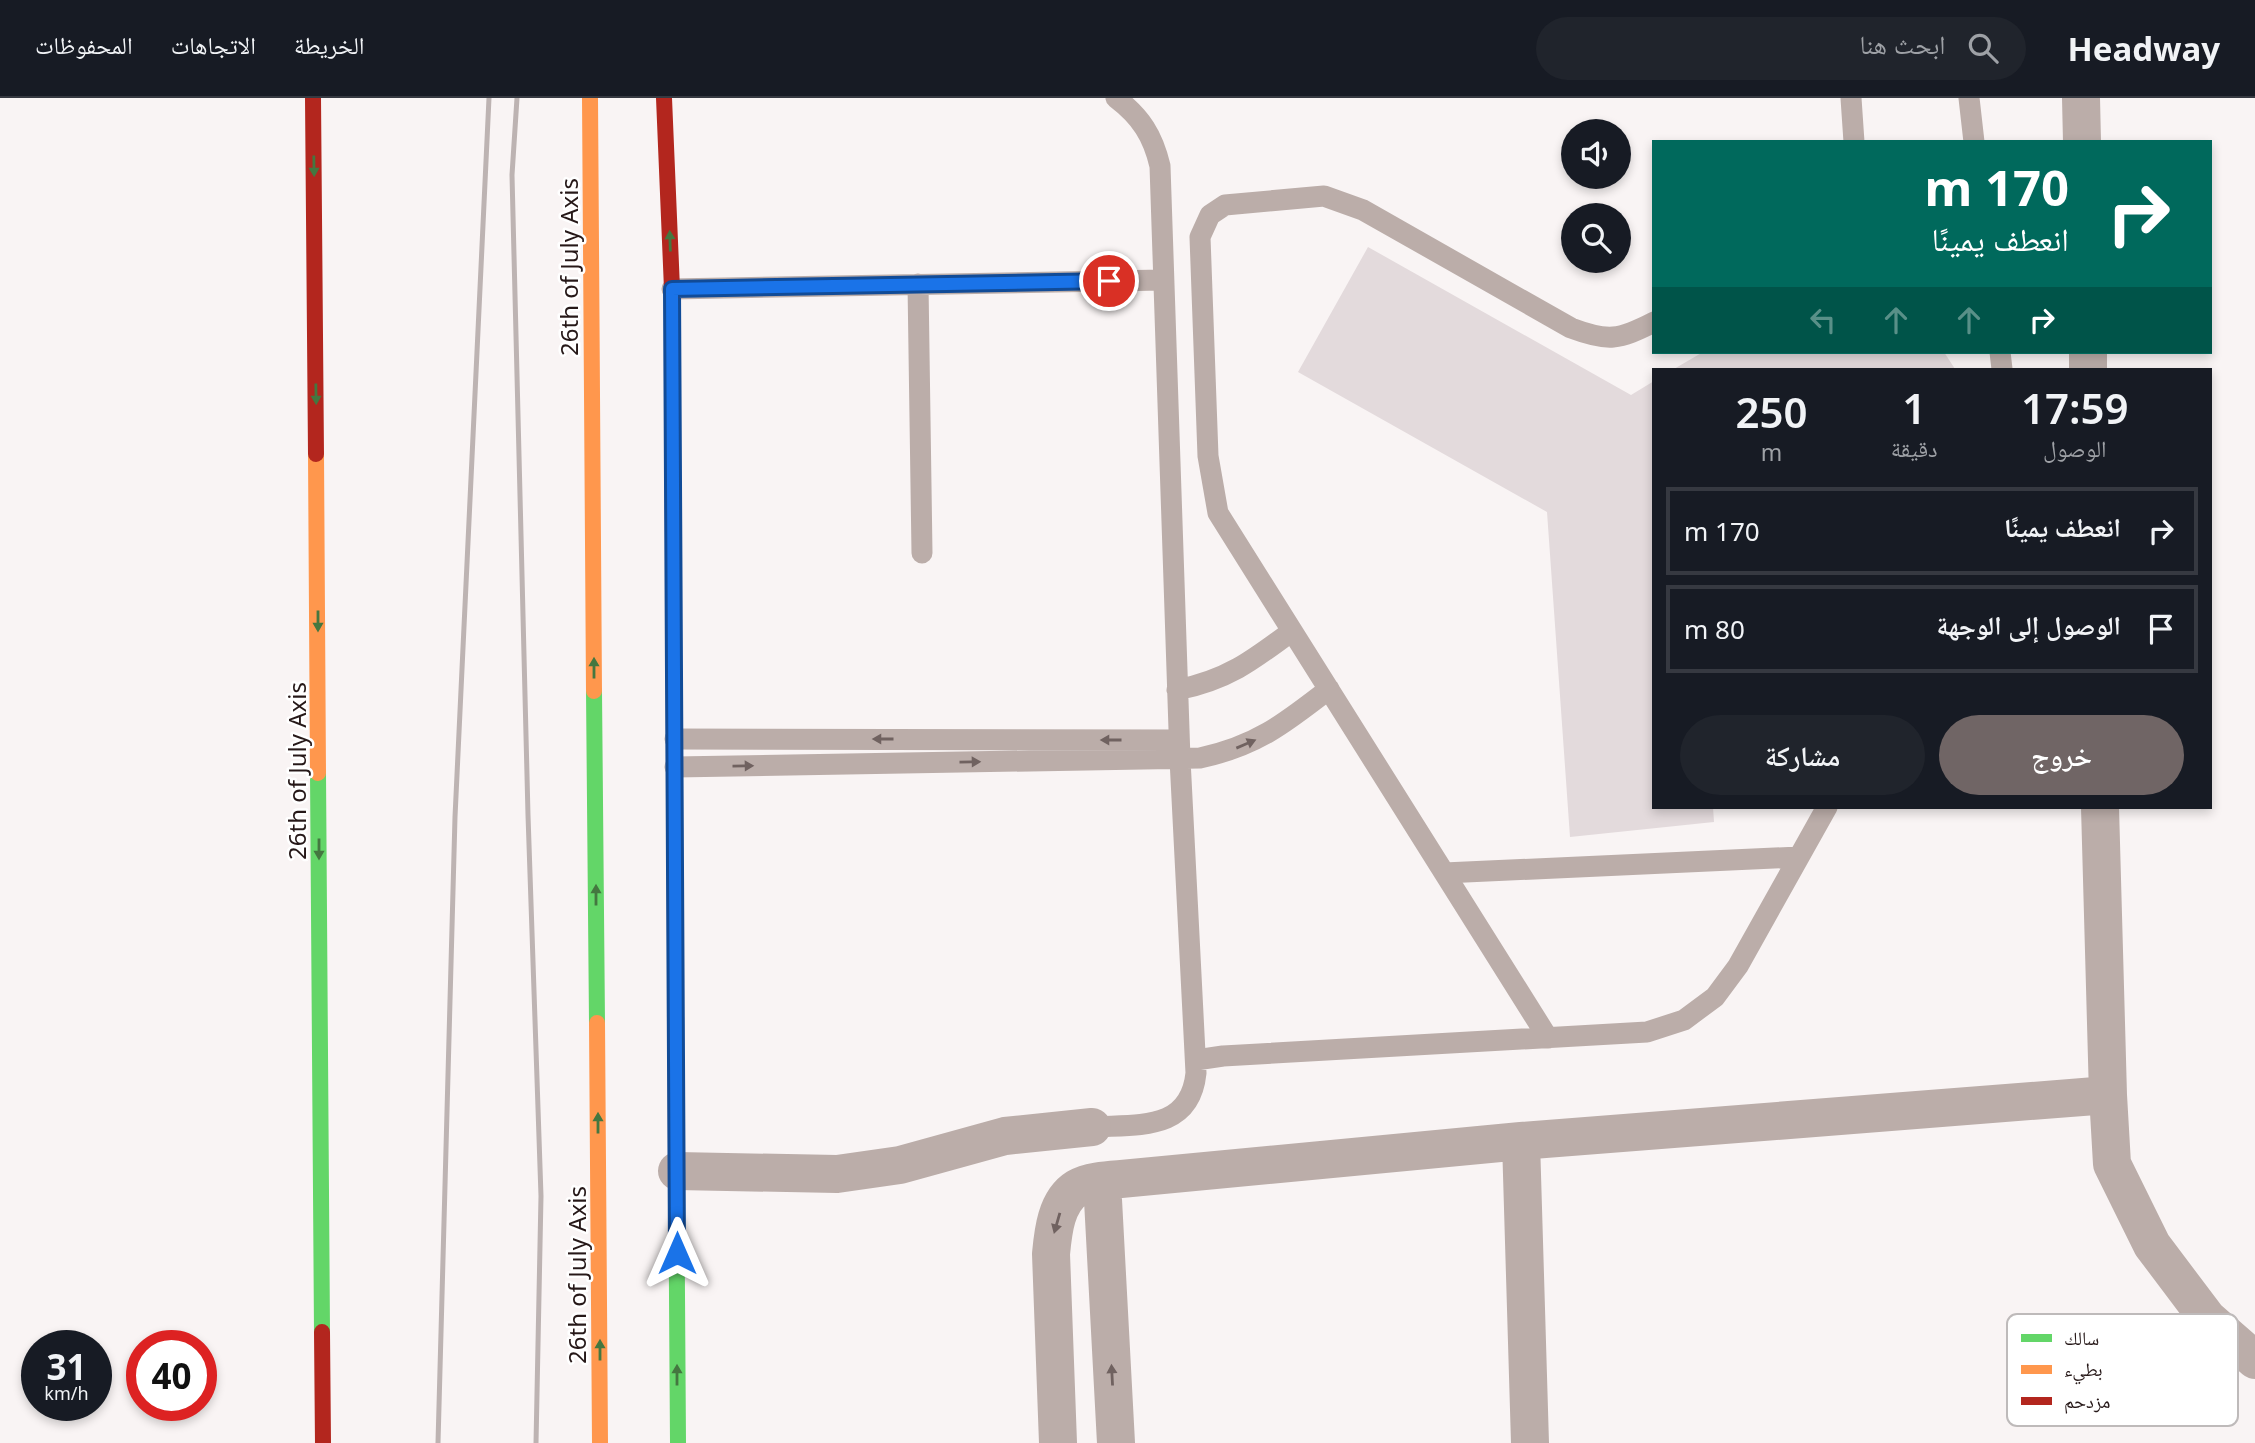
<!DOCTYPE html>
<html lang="ar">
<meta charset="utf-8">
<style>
:root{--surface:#171b24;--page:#20242c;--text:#f1f3f6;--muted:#9ea1a6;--line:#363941;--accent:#706565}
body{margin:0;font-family:"Noto Sans","Noto Naskh Arabic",sans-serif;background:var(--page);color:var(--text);direction:rtl;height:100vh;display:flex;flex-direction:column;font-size:26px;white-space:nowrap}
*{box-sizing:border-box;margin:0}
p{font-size:23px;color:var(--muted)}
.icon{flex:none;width:38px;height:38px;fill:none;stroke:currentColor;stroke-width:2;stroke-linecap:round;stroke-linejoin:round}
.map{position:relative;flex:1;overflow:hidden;direction:ltr}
.side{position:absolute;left:1652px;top:270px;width:560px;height:441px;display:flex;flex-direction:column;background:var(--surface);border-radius:0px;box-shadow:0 4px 10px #0003;direction:rtl}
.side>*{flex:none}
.top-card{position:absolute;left:1652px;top:42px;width:560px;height:214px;border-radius:0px;box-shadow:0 4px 10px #0003;direction:rtl;background:#00695c;color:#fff;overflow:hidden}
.buttons{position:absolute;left:1561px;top:21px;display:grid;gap:14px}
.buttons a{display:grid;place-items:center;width:70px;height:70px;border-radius:50%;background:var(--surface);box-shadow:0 4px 10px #0003;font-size:35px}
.speed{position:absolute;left:21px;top:1232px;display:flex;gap:14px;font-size:35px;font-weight:700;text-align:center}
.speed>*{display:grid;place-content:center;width:91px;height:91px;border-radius:50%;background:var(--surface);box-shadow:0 4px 10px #0003;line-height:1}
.speed small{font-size:18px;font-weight:400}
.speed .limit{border:10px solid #d22;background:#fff;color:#111}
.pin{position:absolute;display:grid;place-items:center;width:60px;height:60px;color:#fff;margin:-30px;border:4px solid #fff;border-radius:50%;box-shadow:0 2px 7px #0007}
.me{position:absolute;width:77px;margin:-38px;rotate:0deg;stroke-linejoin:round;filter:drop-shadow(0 0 5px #0008)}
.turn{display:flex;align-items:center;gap:24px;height:147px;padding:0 28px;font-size:32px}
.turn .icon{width:91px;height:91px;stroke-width:2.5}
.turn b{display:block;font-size:49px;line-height:60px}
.lanes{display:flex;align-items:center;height:66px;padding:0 28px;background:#0003;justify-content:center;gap:35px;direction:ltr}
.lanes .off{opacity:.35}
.eta{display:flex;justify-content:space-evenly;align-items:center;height:119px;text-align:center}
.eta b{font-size:42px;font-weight:600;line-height:49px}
.primary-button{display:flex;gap:14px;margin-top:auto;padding:14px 28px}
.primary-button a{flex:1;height:80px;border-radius:42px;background:var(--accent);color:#fff;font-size:28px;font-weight:600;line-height:80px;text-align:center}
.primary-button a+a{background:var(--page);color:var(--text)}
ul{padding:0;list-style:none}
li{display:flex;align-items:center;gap:21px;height:88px;margin:0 14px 10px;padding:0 14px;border:4px solid var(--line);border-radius:0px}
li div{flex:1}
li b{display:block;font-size:26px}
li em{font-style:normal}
header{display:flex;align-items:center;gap:42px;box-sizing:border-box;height:98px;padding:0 35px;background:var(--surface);border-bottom:2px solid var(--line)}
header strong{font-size:33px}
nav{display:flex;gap:38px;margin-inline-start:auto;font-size:24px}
.search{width:490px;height:63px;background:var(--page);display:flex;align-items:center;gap:18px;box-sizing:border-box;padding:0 24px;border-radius:38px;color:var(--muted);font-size:26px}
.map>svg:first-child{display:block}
.building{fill:#e3dadc}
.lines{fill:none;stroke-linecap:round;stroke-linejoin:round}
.lane{stroke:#bbada9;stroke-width:21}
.street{stroke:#bbada9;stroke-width:38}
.fast{stroke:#63d668;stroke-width:16}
.slow{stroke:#ff974d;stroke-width:16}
.jam{stroke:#b3261e;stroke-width:16}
.rail{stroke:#bdb3b2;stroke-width:5}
.oneway{fill:#447740}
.oneway2{fill:#706260}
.route-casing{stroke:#114b97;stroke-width:18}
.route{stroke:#1a73e8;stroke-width:12}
.labels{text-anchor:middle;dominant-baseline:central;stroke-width:5;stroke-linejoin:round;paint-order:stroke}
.street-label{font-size:24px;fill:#261818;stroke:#fff}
.key{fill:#fff;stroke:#bebaba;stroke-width:2}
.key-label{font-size:19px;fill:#261818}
</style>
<header>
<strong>Headway</strong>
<div class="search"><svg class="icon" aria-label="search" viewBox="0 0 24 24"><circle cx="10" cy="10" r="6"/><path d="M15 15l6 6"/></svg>ابحث هنا</div>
<nav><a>الخريطة</a><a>الاتجاهات</a><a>المحفوظات</a></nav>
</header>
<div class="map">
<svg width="2255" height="1345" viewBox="0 0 2255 1345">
<rect width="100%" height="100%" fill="#f9f4f4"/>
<path class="building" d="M1368,149L1631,297L1654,283V709H1713L1714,724L1570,739L1547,414L1298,274Z
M1703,254H1944L1955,271H1674Z"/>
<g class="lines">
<path class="lane" d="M1851,0L1854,44
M1969,0L1974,44
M918,186L922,455
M672,191L1163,182
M2000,254L2002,271
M1177,592C1227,582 1252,563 1292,533
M675,641L1179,642
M675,669L1200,660C1256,648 1284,626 1329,591
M1444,775L1799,759
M1548,940L1218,415L1208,358L1200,139L1210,117L1225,107L1324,98L1363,112L1571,230C1608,244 1619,242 1654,224
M1196,962L1223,958L1647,934L1684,922L1715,899L1738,868L1827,709
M1092,1029C1137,1026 1190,1034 1196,975L1180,661L1160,68C1153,38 1141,19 1116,0"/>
<path class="street" d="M2081,0L2082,44
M2088,254V271
M2100,709L2108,997L2112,1066L2152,1147L2207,1220L2255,1262
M1521,1043L1530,1345
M677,1073L837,1076L900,1067L1005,1038L1092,1029
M1102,1083L1116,1345
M1058,1345L1051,1156C1053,1134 1056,1103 1077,1090C1089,1083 1108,1082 1121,1081L1521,1043L2108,997"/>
<path class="fast" d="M594,593L597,925
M318,675L322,1234
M676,1050L678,1345"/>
<path class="slow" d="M590,0L594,593
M316,356L318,675
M673,440L676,1050
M597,925L600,1345"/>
<path class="jam" d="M313,0L316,356
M664,0L672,191L673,440
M322,1234L323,1345"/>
<path class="rail" d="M517,0L512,77L528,717L541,1098L536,1345
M438,1345L455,719L489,0"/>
</g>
<defs><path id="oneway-solid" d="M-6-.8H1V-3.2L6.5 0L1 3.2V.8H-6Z" transform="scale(1.75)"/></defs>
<g class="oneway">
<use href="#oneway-solid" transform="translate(314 68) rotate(89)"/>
<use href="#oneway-solid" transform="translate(670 143) rotate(-92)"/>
<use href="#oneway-solid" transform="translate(316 296) rotate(89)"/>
<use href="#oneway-solid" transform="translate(318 523) rotate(90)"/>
<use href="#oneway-solid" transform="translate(594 570) rotate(-90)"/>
<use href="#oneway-solid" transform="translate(319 751) rotate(90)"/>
<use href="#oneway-solid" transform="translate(596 797) rotate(-90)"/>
<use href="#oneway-solid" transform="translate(598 1025) rotate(-90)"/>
<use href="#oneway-solid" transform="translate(600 1252) rotate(-90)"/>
<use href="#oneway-solid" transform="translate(677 1277) rotate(-90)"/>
</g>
<g class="oneway2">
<use href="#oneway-solid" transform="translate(883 641) rotate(-180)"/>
<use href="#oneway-solid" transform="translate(1111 642) rotate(-180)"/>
<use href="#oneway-solid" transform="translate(1246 646) rotate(-23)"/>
<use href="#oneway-solid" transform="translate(970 664) rotate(-1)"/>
<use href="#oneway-solid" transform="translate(743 668) rotate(-1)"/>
<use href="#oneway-solid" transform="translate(1057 1125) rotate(106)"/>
<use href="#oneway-solid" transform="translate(1112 1277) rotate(-93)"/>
</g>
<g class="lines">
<g class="route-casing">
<path id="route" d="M677,1155L672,191L1109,183"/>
</g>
<use href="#route" class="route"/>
</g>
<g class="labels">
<g class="street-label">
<text transform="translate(568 169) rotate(-90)">26th of July Axis</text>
<text transform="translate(296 673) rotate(-90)">26th of July Axis</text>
<text transform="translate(576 1177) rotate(-90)">26th of July Axis</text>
</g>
</g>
<rect x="2007" y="1216" width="231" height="112" rx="10" class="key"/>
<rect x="2021" y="1236" width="31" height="8" fill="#63d668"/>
<rect x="2021" y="1267" width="31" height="9" fill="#ff974d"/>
<rect x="2021" y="1299" width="31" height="8" fill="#b3261e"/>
<g class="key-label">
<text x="2064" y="1247">سالك</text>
<text x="2064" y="1278">بطيء</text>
<text x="2064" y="1310">مزدحم</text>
</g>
</svg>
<div class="buttons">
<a><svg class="icon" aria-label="sound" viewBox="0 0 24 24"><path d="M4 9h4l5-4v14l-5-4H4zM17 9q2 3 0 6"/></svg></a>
<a><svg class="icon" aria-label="search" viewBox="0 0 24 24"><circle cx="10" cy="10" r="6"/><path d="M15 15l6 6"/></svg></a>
</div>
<div class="speed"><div>31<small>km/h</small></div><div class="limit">40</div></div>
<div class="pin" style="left:1109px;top:183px;background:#d93025"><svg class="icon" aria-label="arrive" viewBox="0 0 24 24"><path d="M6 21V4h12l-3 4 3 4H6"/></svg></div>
<svg class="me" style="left:677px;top:1155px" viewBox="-20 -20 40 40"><path d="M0-17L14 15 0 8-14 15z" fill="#1a73e8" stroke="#fff" stroke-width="4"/></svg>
<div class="top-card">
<div class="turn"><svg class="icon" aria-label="right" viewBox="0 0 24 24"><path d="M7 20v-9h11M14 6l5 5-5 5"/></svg><div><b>170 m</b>انعطف يمينًا</div></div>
<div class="lanes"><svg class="icon off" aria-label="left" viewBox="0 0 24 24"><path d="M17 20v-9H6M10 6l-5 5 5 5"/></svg><svg class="icon off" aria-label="ahead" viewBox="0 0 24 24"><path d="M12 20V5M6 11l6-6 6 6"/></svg><svg class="icon off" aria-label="ahead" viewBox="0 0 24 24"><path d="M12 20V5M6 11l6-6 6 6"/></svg><svg class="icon" aria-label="right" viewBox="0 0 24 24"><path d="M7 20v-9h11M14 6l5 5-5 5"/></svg></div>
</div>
<section class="side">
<div class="eta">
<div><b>17:59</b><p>الوصول</p></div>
<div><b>1</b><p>دقيقة</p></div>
<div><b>250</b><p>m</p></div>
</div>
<ul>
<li><svg class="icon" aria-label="right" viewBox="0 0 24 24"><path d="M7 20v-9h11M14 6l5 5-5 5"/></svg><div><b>انعطف يمينًا</b></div><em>170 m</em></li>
<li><svg class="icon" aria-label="arrive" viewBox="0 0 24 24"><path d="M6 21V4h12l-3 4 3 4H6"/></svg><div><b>الوصول إلى الوجهة</b></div><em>80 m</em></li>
</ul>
<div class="primary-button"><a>خروج</a><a>مشاركة</a></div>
</section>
</div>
